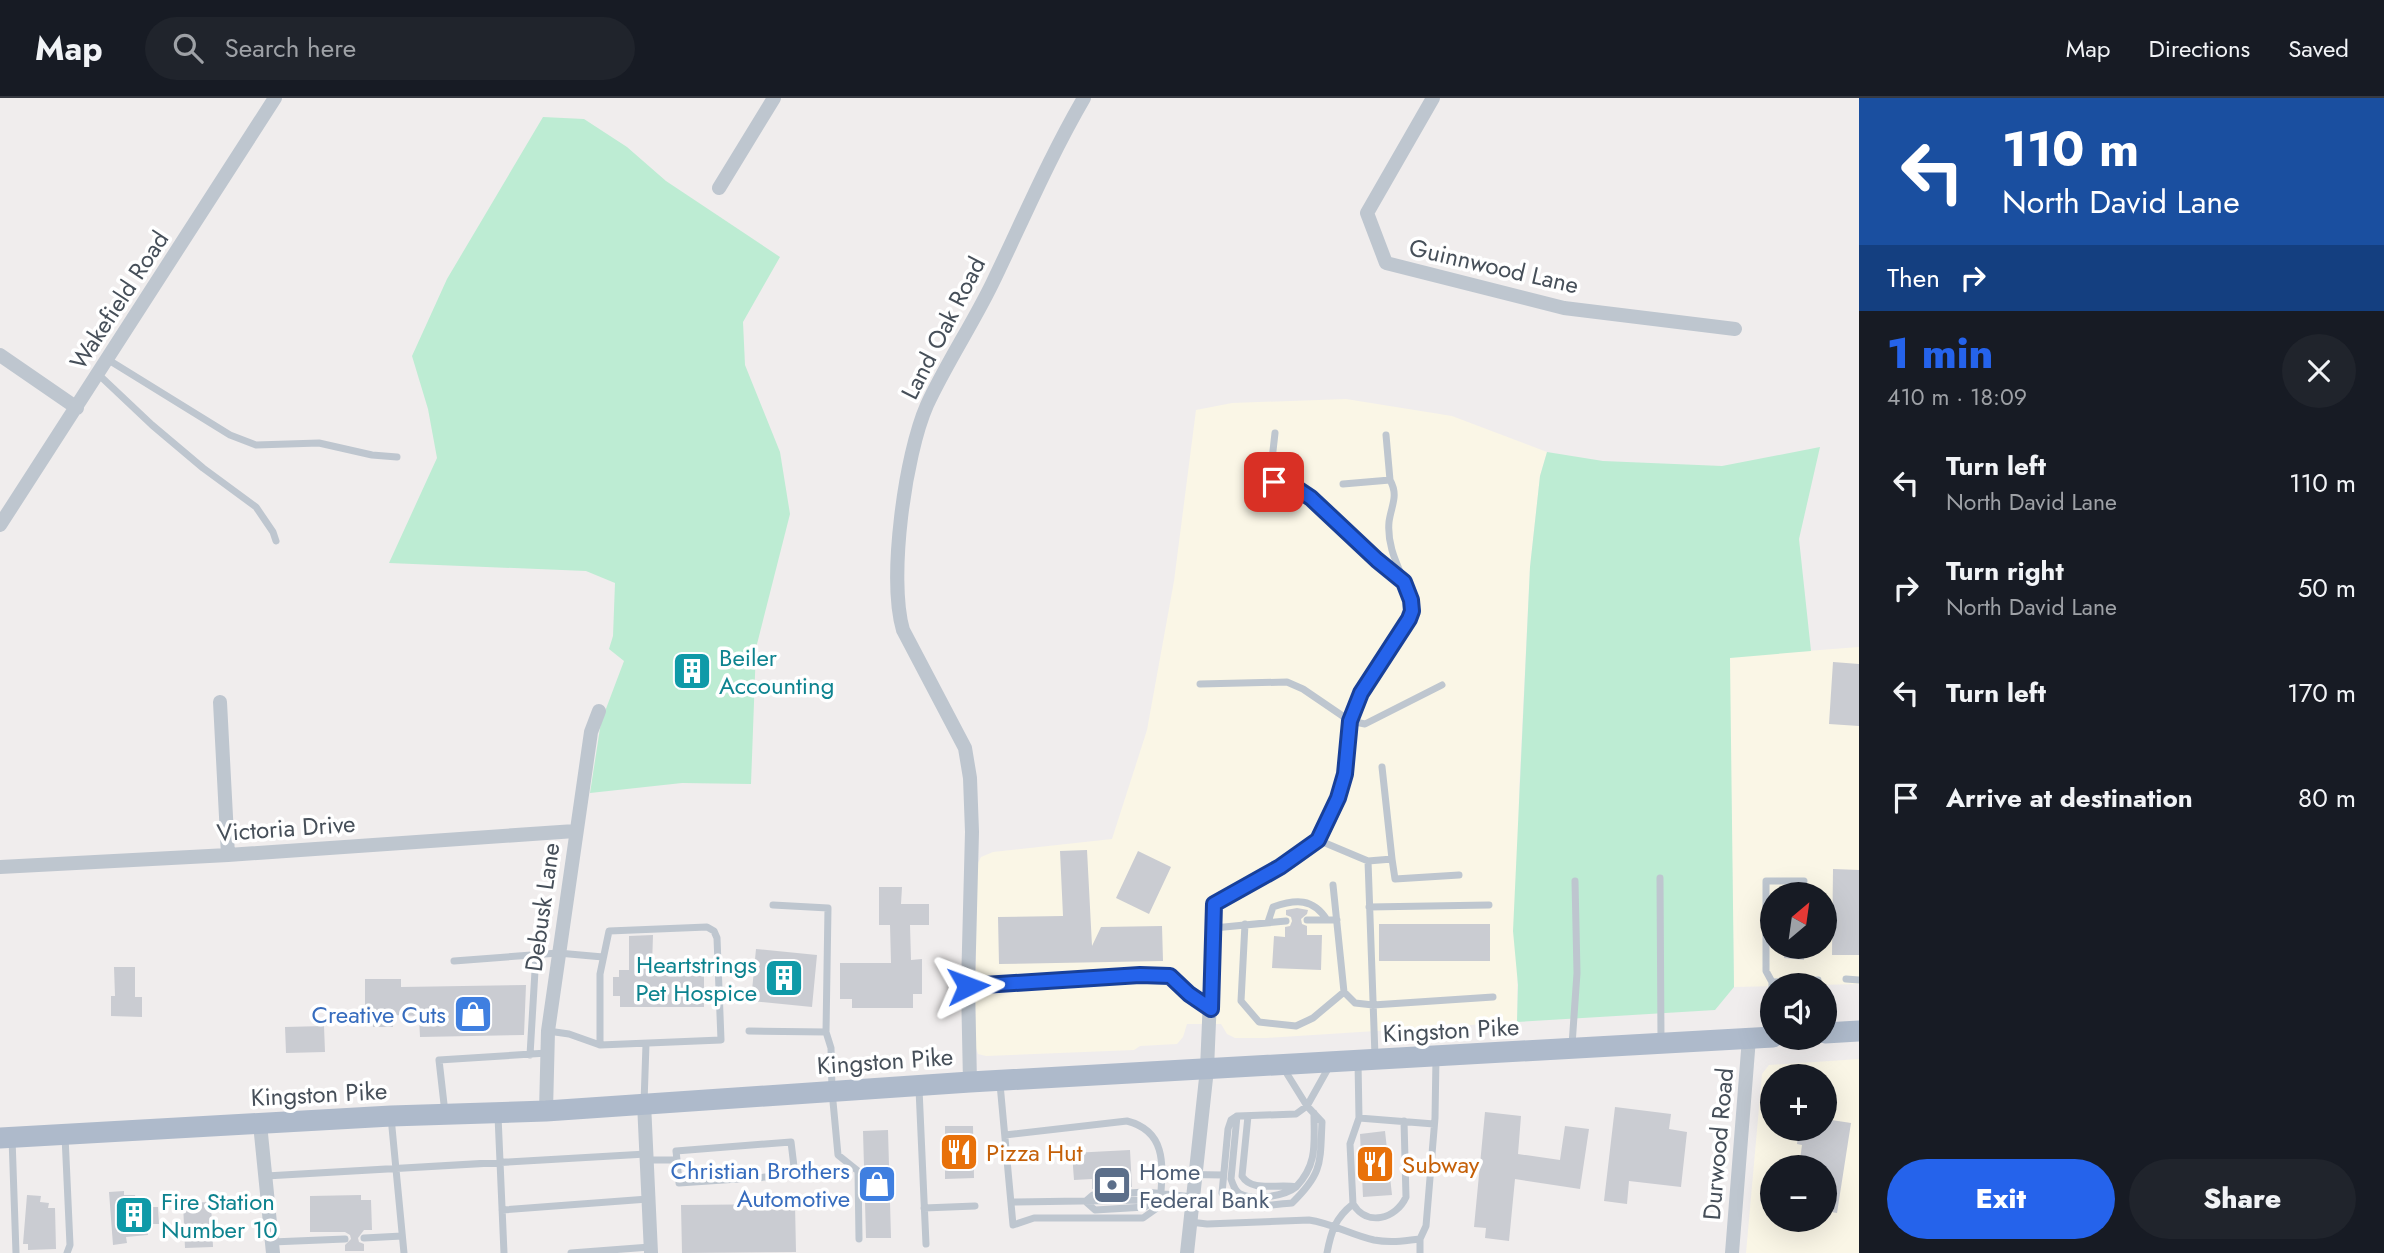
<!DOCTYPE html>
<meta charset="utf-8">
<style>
:root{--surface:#171b24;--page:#20242c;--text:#f1f3f6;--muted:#9ea1a6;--line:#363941;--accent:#2563eb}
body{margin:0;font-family:Jost,sans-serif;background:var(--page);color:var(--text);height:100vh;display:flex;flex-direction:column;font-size:26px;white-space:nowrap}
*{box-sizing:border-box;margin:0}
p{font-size:23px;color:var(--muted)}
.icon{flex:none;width:38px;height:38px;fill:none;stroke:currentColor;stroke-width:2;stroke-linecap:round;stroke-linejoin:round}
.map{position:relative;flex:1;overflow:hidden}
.side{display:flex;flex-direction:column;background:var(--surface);width:525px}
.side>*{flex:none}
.top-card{background:#1a4fa0;color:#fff;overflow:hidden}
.needle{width:46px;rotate:29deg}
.controls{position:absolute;left:1760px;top:784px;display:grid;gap:14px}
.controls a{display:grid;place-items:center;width:77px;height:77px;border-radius:50%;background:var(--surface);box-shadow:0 7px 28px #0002;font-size:35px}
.pin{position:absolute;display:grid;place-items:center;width:60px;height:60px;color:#fff;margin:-30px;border-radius:14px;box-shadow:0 4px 10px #0006}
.me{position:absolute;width:77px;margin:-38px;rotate:87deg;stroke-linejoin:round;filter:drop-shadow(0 0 5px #0008)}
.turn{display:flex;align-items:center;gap:24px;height:147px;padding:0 28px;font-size:32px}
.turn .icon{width:91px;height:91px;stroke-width:2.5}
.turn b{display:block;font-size:49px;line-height:60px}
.then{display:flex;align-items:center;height:66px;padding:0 28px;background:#0003;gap:14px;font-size:26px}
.round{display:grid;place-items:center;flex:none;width:74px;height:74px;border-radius:37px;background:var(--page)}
.headline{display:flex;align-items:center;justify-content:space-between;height:119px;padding:0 28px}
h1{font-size:42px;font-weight:800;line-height:52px;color:var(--accent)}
.cta{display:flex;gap:14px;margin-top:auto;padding:14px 28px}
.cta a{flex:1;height:80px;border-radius:42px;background:var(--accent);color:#fff;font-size:28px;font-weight:800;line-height:80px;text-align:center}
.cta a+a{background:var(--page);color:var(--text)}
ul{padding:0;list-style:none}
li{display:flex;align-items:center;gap:21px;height:105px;padding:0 28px}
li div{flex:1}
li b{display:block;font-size:26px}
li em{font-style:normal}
header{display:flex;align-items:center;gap:42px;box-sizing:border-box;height:98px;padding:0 35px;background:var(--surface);border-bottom:2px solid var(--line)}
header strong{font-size:33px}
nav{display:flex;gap:38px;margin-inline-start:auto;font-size:24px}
.search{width:490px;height:63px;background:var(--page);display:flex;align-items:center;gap:18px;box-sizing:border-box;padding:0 24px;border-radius:38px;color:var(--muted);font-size:26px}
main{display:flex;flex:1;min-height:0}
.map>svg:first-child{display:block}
.commercial{fill:#faf6e6;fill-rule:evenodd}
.green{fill:#bdecd3}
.building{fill:#caccd2}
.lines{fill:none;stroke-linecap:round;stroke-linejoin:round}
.service{stroke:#bec6cf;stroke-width:7}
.minor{stroke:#bec6cf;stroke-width:14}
.primary{stroke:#aebacb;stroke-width:21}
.route-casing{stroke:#184099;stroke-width:18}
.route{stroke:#2563eb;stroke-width:12}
.labels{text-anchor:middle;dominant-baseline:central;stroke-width:7;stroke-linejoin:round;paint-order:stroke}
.street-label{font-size:24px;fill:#464f59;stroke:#fff}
.culture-label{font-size:24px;fill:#0d838f;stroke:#fff;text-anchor:start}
.shop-label{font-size:24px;fill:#366cbe;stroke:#fff;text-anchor:end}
.food-label{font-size:24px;fill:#c56008;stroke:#fff;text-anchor:start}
.service-label{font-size:24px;fill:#4e5e75;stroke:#fff;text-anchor:start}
</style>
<header>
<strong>Map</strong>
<div class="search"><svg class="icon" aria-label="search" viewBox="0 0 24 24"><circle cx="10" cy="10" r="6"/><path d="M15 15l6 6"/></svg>Search here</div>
<nav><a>Map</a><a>Directions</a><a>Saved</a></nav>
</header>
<main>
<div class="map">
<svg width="1859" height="1155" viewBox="0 0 1859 1155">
<rect width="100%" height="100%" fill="#f0eded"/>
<path class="commercial" d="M1346,301L1452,318L1547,354L1540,378L1530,469L1519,694L1517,924L1266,940H1235L1227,936L1221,926H1187L1183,939L1177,946L1140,948L1134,952L986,958L978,956L975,947L977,767L981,759L993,754L1112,741L1147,632L1174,483L1196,312L1232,305Z
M1859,549V886L1734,889L1729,559ZM1773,796H1825V849H1773Z
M1859,961V1155H1746L1762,976L1769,967ZM1773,978H1825V1031H1773ZM1773,1069H1825V1122H1773Z"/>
<path class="green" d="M543,19L584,21L627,49L666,83L780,159L743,224L745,267L780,354L790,416L756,550L751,686L682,685L590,695L601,624L624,563L609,551L613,538L615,485L586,473L389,465L437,360L428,311L412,258L447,181Z
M1820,349L1799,441L1811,553L1730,560L1734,889L1715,912L1517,924L1518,887L1513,833L1530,469L1540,378L1547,354L1603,363L1722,368Z"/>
<path class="building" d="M687,560L702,563L696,587L682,583Z
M1833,564L1859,566V628L1829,626Z
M1087,752L1092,848L1101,829L1162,828L1163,863L999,866L998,819L1063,818L1060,753Z
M1138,753L1171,769L1149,816L1116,800Z
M1833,771L1859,772V857H1832Z
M879,789H902L901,806H929V827H910L911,862L922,861V896H913V910H852V901H840V865H891L890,827H879Z
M1297,810L1308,812L1307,816L1301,821L1302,826L1307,828V837H1322L1321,872L1272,870L1274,838L1285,839V829L1290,828L1292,823L1291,819L1286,817V812Z
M1379,826H1490V863H1379Z
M653,837L652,868L687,869L686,874H704V909H620V898H613V879H619V872H629V838Z
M1785,849H1805L1804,862L1784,860Z
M756,851L817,857L812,909L751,903Z
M114,869H135V899H142V919L111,918V898H115Z
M365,881H401V889L526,887L524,937L420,939L419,918L393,917V929H373V918H365Z
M324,928L325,954L286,955L285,929Z
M1615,1009L1671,1016L1669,1031L1687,1034L1681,1089L1629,1083L1627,1106L1604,1103Z
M1485,1014L1521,1018L1518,1056L1560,1062L1565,1028L1589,1031L1580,1091L1515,1081L1509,1143L1485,1140L1486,1130L1474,1129Z
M1825,1021L1851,1025L1837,1115L1825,1113V1069H1799L1802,1047L1797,1046L1799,1031H1825Z
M945,1028H973L974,1080L945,1081Z
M888,1032L891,1140H866L863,1033Z
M1385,1033L1392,1097L1363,1099L1360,1036Z
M1130,1052L1132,1089L1092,1091V1081L1074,1082L1072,1055Z
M124,1093V1097H135L137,1109H158L159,1126H147L148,1137L126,1139L127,1145L113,1147L109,1094Z
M27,1097L41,1098L40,1104L49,1105L48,1110H55L56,1151L28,1152V1146H23Z
M361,1097V1102H371L372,1132H364L358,1140L359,1144L364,1146V1153H345V1147L351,1141L350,1137L345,1134H310V1098Z
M211,1104L213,1149L185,1150L183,1105Z
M795,1106L796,1154L682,1155L681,1107Z"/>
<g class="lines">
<path class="service" d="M107,261L230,337L256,347L319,345L372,357L397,359
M98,276L152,327L203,370L256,409L273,434L276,443
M1275,335L1270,379C1278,388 1299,392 1311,400L1377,462L1404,484
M1386,337L1390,382
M1343,386L1390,382C1399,398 1391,408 1389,424C1387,446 1396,464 1404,483
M1200,586L1287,584L1303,591L1350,623L1365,626L1442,587
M1318,742L1368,763
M1392,761L1395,781L1459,777
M1660,780L1661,941
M1333,787L1344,894L1355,905L1373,907L1493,899
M773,807L828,810L826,934L831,950L832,993L838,1057L858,1073L859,1141
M1369,809L1489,807
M1307,822H1327
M1268,824L1273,809C1296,801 1313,800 1327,822H1337
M1245,826L1241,903L1259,924L1296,928L1313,920L1344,894
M1214,830L1286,823
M454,863L558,855L603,859
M1846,881L1859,882
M1772,884L1818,882
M968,888L1141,877L1170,878L1189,896L1211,911
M548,933L569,936L600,947L721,942L717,840L714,833L707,829L609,833L600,876V947
M749,933L826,934
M1771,938L1772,884L1766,873V783H1804
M1572,947L1577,875L1575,783
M530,957L536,856
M1375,958L1368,763L1392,761L1382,669
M1358,964L1359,1020L1350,1046L1353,1106C1367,1129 1396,1121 1406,1099L1404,1023
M1284,971L1307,1008L1322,1024C1320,1065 1323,1075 1292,1105C1272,1106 1232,1116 1222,1095L1228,1031L1231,1022L1237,1018L1296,1016L1307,1008L1330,967
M1000,986L1013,1127L1034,1120H1143L1160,1108C1162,1073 1170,1034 1127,1023L1005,1037
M919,991L926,1146
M644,1005L646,946
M445,1015L439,962L547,955
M498,1018L504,1155
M1237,1018L1231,1081C1233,1087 1235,1093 1240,1096C1254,1103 1285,1098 1296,1089
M1248,1018L1242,1078C1252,1095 1279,1085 1296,1089C1318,1066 1314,1045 1314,1015
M391,1019L404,1155
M1359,1020L1434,1026
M65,1038L70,1147L67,1155
M12,1040L16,1155
M647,1062H677L679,1085L795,1077L791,1044L676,1053L677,1062
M1162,1076L1223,1077
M266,1078L646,1056
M1086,1103L1093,1097L1146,1094L1193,1099
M1011,1104L1147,1102L1161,1097
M1086,1104L1095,1112L1145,1109L1156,1101
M924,1110L975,1108
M502,1112L648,1101
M1190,1124L1207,1126L1309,1122C1331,1125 1352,1137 1374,1142C1390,1145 1404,1143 1420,1141L1426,1128L1435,1020L1436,960
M364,1140L402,1138
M272,1144L345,1141
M571,1155L650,1149
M1327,1155C1331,1134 1335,1120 1353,1106
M1420,1155V1141"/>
<path class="minor" d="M1433,0L1367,115L1386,165L1564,210L1735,231
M719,90L774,0
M0,257L77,310
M0,427L275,0
M220,604L228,757
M0,769L228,757L575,733
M970,984L968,888L972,734L970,680L965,650L903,532C888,480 905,357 927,307C946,266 972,227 992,186C1022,124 1049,60 1084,0
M644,1005L651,1155
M546,1013L548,933L591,634L599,613
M260,1026L273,1155
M1187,1155L1207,971L1214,806C1238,793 1304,761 1318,741C1331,724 1340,699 1344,678C1351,649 1347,622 1361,595C1375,566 1400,543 1412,513L1411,502L1404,484
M1732,1155L1749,940"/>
<path class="primary" d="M1825,935L1859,933
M0,1040L391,1018L546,1013L970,984L1773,939"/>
</g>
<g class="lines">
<g class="route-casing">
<path id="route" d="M968,888L1140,877L1170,878L1189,896L1211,911L1214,806L1280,769L1318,742L1338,700L1345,676L1350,623L1361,595L1409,521L1412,513L1411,502L1404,484L1377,462L1311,400L1299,392L1274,384"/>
</g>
<use href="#route" class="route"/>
</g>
<defs>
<g id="building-square" transform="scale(2.0125)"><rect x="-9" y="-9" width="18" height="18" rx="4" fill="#0f9aa8" stroke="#fff"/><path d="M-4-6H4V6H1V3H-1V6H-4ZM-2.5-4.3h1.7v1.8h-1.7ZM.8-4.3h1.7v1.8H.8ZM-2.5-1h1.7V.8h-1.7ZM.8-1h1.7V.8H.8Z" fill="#fff"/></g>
<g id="shop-square" transform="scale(2.0125)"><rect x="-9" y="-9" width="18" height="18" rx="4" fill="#3f7fe0" stroke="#fff"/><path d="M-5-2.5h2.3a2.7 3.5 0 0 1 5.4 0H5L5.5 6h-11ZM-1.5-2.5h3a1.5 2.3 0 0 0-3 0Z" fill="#fff"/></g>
<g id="restaurant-square" transform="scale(2.0125)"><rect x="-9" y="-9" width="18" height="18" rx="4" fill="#e8710a" stroke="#fff"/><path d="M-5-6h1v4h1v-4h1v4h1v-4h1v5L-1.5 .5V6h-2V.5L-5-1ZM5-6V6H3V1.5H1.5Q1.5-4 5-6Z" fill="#fff"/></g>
<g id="bank-square" transform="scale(2.0125)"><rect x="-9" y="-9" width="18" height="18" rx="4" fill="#5c6f8a" stroke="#fff"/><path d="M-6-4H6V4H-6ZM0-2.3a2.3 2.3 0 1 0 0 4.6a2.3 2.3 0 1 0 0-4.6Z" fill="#fff"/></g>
</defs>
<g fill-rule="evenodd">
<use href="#building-square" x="692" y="573"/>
<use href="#building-square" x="784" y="880"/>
<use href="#shop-square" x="473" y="916"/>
<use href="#restaurant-square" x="959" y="1054"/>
<use href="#restaurant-square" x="1375" y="1066"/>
<use href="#shop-square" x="877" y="1086"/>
<use href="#bank-square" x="1112" y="1087"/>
<use href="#building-square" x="134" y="1117"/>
</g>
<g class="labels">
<g class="street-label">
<text transform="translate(1494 168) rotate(13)">Guinnwood Lane</text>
<text transform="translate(119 202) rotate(-57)">Wakefield Road</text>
<text transform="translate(943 230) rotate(-63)">Land Oak Road</text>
<text transform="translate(286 730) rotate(-4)">Victoria Drive</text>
<text transform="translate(542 809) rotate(-82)">Debusk Lane</text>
<text transform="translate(1451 932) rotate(-3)">Kingston Pike</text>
<text transform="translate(885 963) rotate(-4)">Kingston Pike</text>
<text transform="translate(319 996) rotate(-3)">Kingston Pike</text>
<text transform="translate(1718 1046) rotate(-85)">Durwood Road</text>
</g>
<g class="culture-label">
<text x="719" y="559">Beiler<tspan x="719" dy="28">Accounting</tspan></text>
<text x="757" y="866" text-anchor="end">Heartstrings<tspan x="757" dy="28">Pet Hospice</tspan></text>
<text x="161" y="1103">Fire Station<tspan x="161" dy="28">Number 10</tspan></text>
</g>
<g class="shop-label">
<text x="446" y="916">Creative Cuts</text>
<text x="850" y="1072">Christian Brothers<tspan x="850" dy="28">Automotive</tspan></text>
</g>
<g class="food-label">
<text x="986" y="1054">Pizza Hut</text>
<text x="1402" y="1066">Subway</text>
</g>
<g class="service-label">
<text x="1139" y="1073">Home<tspan x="1139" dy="28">Federal Bank</tspan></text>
</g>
</g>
</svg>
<div class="controls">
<a><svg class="needle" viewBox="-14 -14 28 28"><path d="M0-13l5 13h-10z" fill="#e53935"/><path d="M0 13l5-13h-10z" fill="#9ea1a6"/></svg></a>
<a><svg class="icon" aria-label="sound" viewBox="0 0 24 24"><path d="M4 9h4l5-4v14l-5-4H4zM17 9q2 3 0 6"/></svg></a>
<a>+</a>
<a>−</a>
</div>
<div class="pin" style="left:1274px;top:384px;background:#d93025"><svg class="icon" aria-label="arrive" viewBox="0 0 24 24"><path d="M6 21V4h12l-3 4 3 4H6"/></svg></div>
<svg class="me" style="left:968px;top:888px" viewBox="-20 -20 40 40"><path d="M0-17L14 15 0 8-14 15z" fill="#2563eb" stroke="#fff" stroke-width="4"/></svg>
</div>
<section class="side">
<div class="top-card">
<div class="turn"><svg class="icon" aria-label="left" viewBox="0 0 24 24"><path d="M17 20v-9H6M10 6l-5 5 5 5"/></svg><div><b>110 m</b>North David Lane</div></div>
<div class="then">Then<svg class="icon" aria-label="right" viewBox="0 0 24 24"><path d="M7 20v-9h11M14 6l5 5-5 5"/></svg></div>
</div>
<div class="headline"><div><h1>1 min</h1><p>410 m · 18:09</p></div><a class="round"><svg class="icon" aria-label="close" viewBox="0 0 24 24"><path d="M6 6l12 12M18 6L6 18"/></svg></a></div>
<ul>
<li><svg class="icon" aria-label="left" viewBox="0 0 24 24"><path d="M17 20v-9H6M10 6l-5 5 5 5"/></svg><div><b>Turn left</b><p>North David Lane</p></div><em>110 m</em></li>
<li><svg class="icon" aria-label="right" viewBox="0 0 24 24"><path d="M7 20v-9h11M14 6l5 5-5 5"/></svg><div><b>Turn right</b><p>North David Lane</p></div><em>50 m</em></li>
<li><svg class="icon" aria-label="left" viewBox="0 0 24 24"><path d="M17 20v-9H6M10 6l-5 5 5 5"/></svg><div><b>Turn left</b></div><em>170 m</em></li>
<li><svg class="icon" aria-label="arrive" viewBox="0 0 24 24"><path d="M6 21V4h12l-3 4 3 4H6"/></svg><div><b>Arrive at destination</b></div><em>80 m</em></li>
</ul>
<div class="cta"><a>Exit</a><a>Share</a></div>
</section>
</main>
